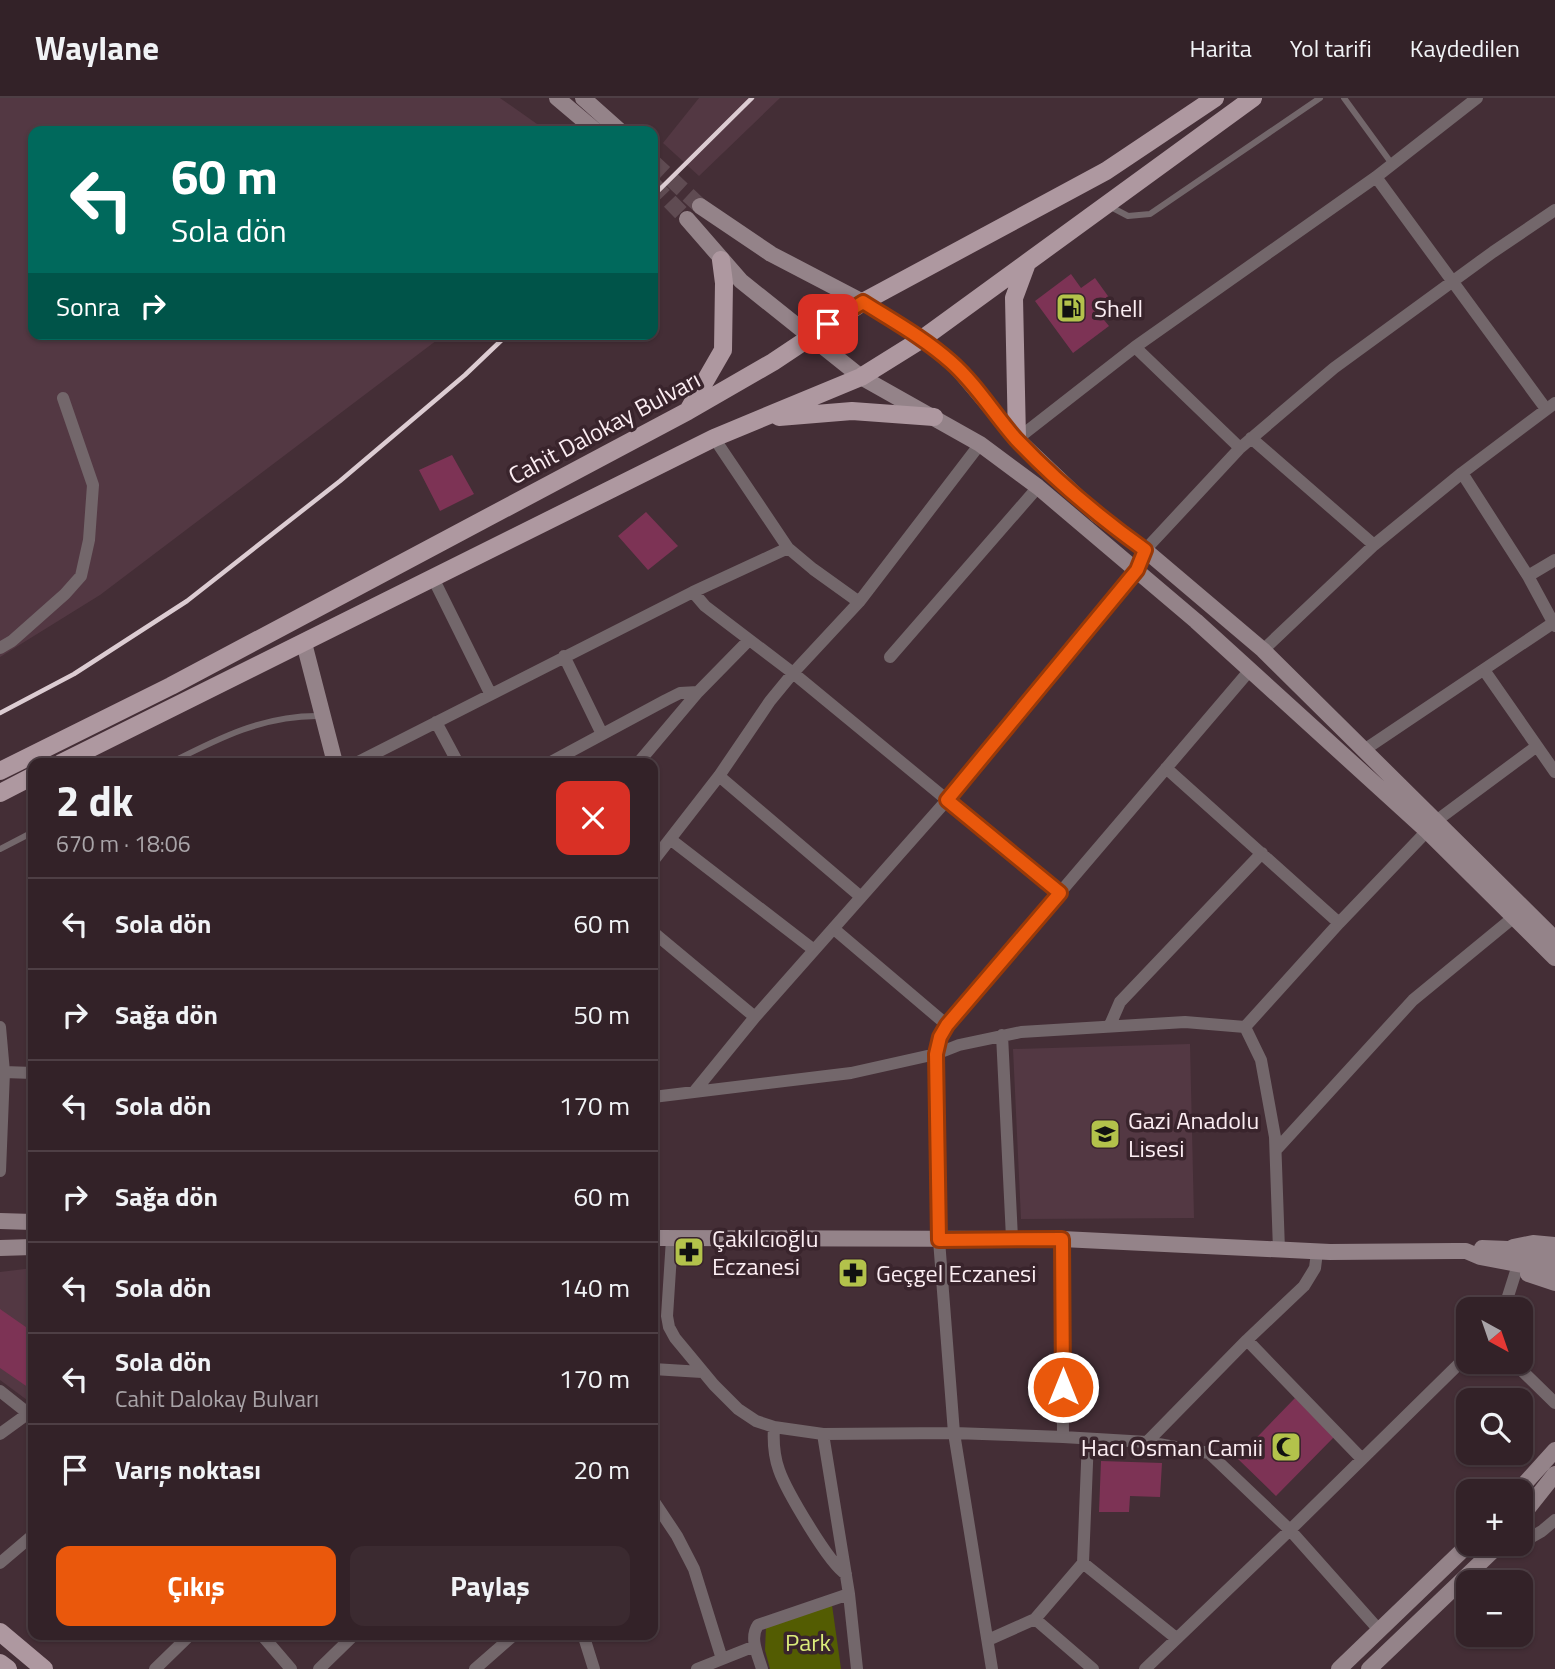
<!DOCTYPE html>
<html lang="tr">
<meta charset="utf-8">
<style>
:root{--surface:#332228;--page:#3b2a30;--text:#f1f3f6;--muted:#a9a4a8;--line:#4e3f45;--accent:#ea580c}
body{margin:0;font-family:"Titillium Web",sans-serif;background:var(--page);color:var(--text);height:100vh;display:flex;flex-direction:column;font-size:26px;white-space:nowrap}
*{box-sizing:border-box;margin:0}
p{font-size:23px;color:var(--muted)}
.icon{flex:none;width:38px;height:38px;fill:none;stroke:currentColor;stroke-width:2;stroke-linecap:round;stroke-linejoin:round}
.map{position:relative;flex:1;overflow:hidden}
.details{position:absolute;left:28px;top:660px;width:630px;height:882px;display:flex;flex-direction:column;background:var(--surface);border-radius:14px;box-shadow:0 2px 5px #0004,0 0 0 2px var(--line)}
.details>*{flex:none}
.hud{position:absolute;left:28px;top:28px;width:630px;height:214px;border-radius:14px;box-shadow:0 2px 5px #0004,0 0 0 2px var(--line);background:#00695c;color:#fff;overflow:hidden}
.needle{width:46px;rotate:140deg}
.controls{position:absolute;left:1456px;top:1199px;display:grid;gap:14px}
.controls a{display:grid;place-items:center;width:77px;height:77px;border-radius:14px;background:var(--surface);box-shadow:0 2px 5px #0004,0 0 0 2px var(--line);font-size:35px}
.pin{position:absolute;display:grid;place-items:center;width:60px;height:60px;color:#fff;margin:-30px;border-radius:14px;box-shadow:0 4px 10px #0006}
.me{position:absolute;width:77px;margin:-38px;rotate:0deg;stroke-linejoin:round;filter:drop-shadow(0 0 5px #0008)}
.turn{display:flex;align-items:center;gap:24px;height:147px;padding:0 28px;font-size:32px}
.turn .icon{width:91px;height:91px;stroke-width:2.5}
.turn b{display:block;font-size:49px;line-height:60px}
.then{display:flex;align-items:center;height:66px;padding:0 28px;background:#0003;gap:14px;font-size:26px}
.round{display:grid;place-items:center;flex:none;width:74px;height:74px;border-radius:14px;background:var(--page)}
.headline{display:flex;align-items:center;justify-content:space-between;height:119px;padding:0 28px}
h1{font-size:42px;font-weight:700;line-height:52px}
.button{display:flex;gap:14px;margin-top:auto;padding:14px 28px}
.button a{flex:1;height:80px;border-radius:14px;background:var(--accent);color:#fff;font-size:28px;font-weight:700;line-height:80px;text-align:center}
.button a+a{background:var(--page);color:var(--text)}
ul{padding:0;list-style:none}
li{display:flex;align-items:center;gap:21px;height:91px;padding:0 28px;border-top:2px solid var(--line)}
li div{flex:1}
li b{display:block;font-size:26px}
li em{font-style:normal}
header{display:flex;align-items:center;gap:42px;box-sizing:border-box;height:98px;padding:0 35px;background:var(--surface);border-bottom:2px solid var(--line)}
header strong{font-size:33px}
nav{display:flex;gap:38px;margin-inline-start:auto;font-size:24px}
.map>svg:first-child{display:block}
.built{fill:#533843}
.green{fill:#535c02}
.building{fill:#7d3355}
.lines{fill:none;stroke-linecap:round;stroke-linejoin:round}
.secondary-tunnel{stroke:#5f4b52;stroke-width:16;stroke-dasharray:16 8;stroke-linecap:butt}
.lane{stroke:#73676b;stroke-width:6}
.street{stroke:#73676b;stroke-width:12}
.secondary{stroke:#948389;stroke-width:16}
.primary{stroke:#ae98a0;stroke-width:18}
.rail{stroke:#dcccd2;stroke-width:4.5}
.route-casing{stroke:#983908;stroke-width:18}
.route{stroke:#ea580c;stroke-width:12}
.labels{text-anchor:middle;dominant-baseline:central;stroke-width:7;stroke-linejoin:round;paint-order:stroke}
.poi-label{font-size:24px;fill:#fbedf2;stroke:#39242c;text-anchor:start}
.street-label{font-size:24px;fill:#fbedf2;stroke:#39242c}
.park-label{font-size:24px;fill:#dbeb7b;stroke:#39242c}
</style>
<header>
<strong>Waylane</strong>
<nav><a>Harita</a><a>Yol tarifi</a><a>Kaydedilen</a></nav>
</header>
<div class="map">
<svg width="1555" height="1571" viewBox="0 0 1555 1571">
<rect width="100%" height="100%" fill="#442e36"/>
<path class="built" d="M0,0H500L547,33H33V236H445L100,497L0,559Z
M699,0H780L699,78L663,45Z
M1190,946L1194,1120L1021,1121L1013,951Z
M33,1170V1297L27,1302L0,1282V1174Z"/>
<path class="green" d="M832,1507L841,1571H770L765,1552L766,1529Z"/>
<path class="building" d="M1071,176L1081,190L1095,180L1118,212L1104,222L1109,228L1073,255L1035,203Z
M452,357L474,396L440,413L419,372Z
M646,414L678,448L648,472L618,438Z
M0,1211L33,1234L29,1240L33,1243L32,1292L0,1270Z
M1295,1300L1335,1338L1276,1398L1237,1360Z
M1101,1363L1162,1365L1160,1399L1130,1398L1129,1414H1099Z"/>
<g class="lines">
<path class="secondary-tunnel" d="M653,64L700,108
M653,86L687,121"/>
<path class="lane" d="M1344,0L1392,66
M1109,108L1128,118L1150,116L1320,0
M170,665C219,640 264,617 320,618
M0,751L33,734"/>
<path class="street" d="M1376,79L1546,311
M1135,249L1240,350
M714,340L788,450L813,471L859,504
M1251,340L1374,447
M1017,341L1135,249L1376,79L1477,0
M1462,375L1528,478L1555,528
M1528,478L1555,462
M433,480L490,595
M693,494L705,508L793,575L1060,795
M0,550L12,543L65,496L81,478L89,442L93,387L63,300
M1263,552L1374,447L1462,375L1555,305
M564,558L602,636
M890,559L1038,389
M1484,572L1555,674
M436,624L458,665
M1364,652L1553,525
M356,665L693,494L788,450
M549,665L666,602L680,595L698,594
M638,665L698,594L749,542
M1166,670L1339,825
M719,678L861,799
M1436,723L1537,648
M670,741L814,852
M653,763L719,678L770,603L793,575L859,504L980,346
M834,831L947,927
M653,834L755,919
M1110,927L1120,904L1262,755
M0,929L4,974L0,1073
M1245,929L1339,825L1427,733
M1002,937L1012,1140
M4,974L33,975
M694,994L755,919L947,702L1137,473L1145,452L1240,350L1334,270L1493,154L1555,112
M653,999L851,975L936,956L959,947L1021,934L1185,924L1245,929L1261,962L1275,1039L1279,1152
M1276,1052L1413,902L1514,819
M672,1141L667,1218L669,1229L675,1240L714,1287L738,1311L756,1323L774,1329L823,1336L954,1335L1063,1339L1147,1344L1209,1355L1290,1432L1145,1571
M1062,1141L1063,1339
M1504,1211L1517,1170
M1247,1242L1362,1361
M1513,1264L1555,1305
M653,1271L702,1274
M0,1293L29,1316
M774,1329C773,1344 774,1358 779,1372C786,1392 829,1466 846,1476
M0,1336L33,1312
M823,1336L849,1496L857,1571
M1147,1344L1247,1242L1304,1188L1315,1170L1317,1154
M653,1402L677,1438L694,1471L722,1561
M1521,1445L1542,1433L1555,1422
M0,1465L33,1437
M1083,1465L1176,1540
M1035,1521L1093,1571
M1379,1532L1290,1432L1468,1257
M261,1536L291,1571
M583,1536L594,1571
M988,1542L1035,1521L1083,1465L1088,1341
M155,1571L191,1536
M319,1571L355,1536
M475,1571L515,1536
M697,1571L755,1548
M762,1571C758,1557 749,1540 758,1527L849,1496
M992,1571L954,1335L939,1142L936,956L941,939L947,927L1250,572"/>
<path class="secondary" d="M557,0L596,33
M583,0L620,33
M700,108L771,156L863,204L922,241L953,265L1017,341L1096,416L1145,452L1263,552L1555,841
M687,121L741,183L861,279L980,346L1038,389L1137,473L1196,523L1427,733L1555,860
M304,545L335,665
M0,1123L33,1124
M653,1140L1062,1141L1330,1154L1455,1153H1466L1480,1159L1555,1173
M1513,1149L1533,1145L1555,1147
M0,1150L33,1149
M1482,1150L1508,1151L1550,1161
M1528,1176L1555,1185
M1518,1393L1555,1352
M1521,1419L1555,1376
M1339,1571L1469,1446
M1369,1571L1500,1446"/>
<path class="primary" d="M689,311L723,252L724,185L721,162
M779,319L852,313L934,319
M1017,341L1014,200L1027,165
M61,665L714,340L861,279L922,241L1253,0
M0,673L171,588L688,313L773,264L863,204L1106,73L1215,0
M0,695L33,678
M0,1534L44,1571
M0,1565L8,1571"/>
<path class="rail" d="M653,98L752,0
M0,615L74,576L187,503L340,383L465,277L508,236"/>
</g>
<g class="lines">
<g class="route-casing">
<path id="route" d="M828,226L863,204C893,223 924,240 951,264C976,286 994,316 1016,341C1055,382 1099,419 1145,452L1137,472L947,702L1060,795L947,927L940,939L936,956L939,1142L1062,1141L1063,1289"/>
</g>
<use href="#route" class="route"/>
</g>
<defs>
<g id="fuel-square" transform="scale(1.575)"><rect x="-9" y="-9" width="18" height="18" rx="4" fill="#b3c24b" stroke="#39242c"/><path d="M-5.5-6h7V0h2V4h1.3V-2.5L3-4.5l.8-.8L6-3V5H2.5V1h-1V6h-7ZM-4.2-4.7v3.2H.2V-4.7Z" fill="#111"/></g>
<g id="school-square" transform="scale(1.575)"><rect x="-9" y="-9" width="18" height="18" rx="4" fill="#b3c24b" stroke="#39242c"/><path d="M0-5L7-2L0 1L-7-2ZM-4 1L0 2.5L4 1V4Q0 6-4 4Z" fill="#111"/></g>
<g id="pharmacy-square" transform="scale(1.575)"><rect x="-9" y="-9" width="18" height="18" rx="4" fill="#b3c24b" stroke="#39242c"/><path d="M-2-6h4v4h4v4h-4v4h-4v-4h-4v-4h4Z" fill="#111"/></g>
<g id="mosque-square" transform="scale(1.575)"><rect x="-9" y="-9" width="18" height="18" rx="4" fill="#b3c24b" stroke="#39242c"/><path d="M3.5-4.9A6 6 0 1 0 3.5 4.9A5 5 0 1 1 3.5-4.9Z" fill="#111"/></g>
</defs>
<g fill-rule="evenodd">
<use href="#fuel-square" x="1071" y="210"/>
<use href="#school-square" x="1105" y="1036"/>
<use href="#pharmacy-square" x="689" y="1154"/>
<use href="#pharmacy-square" x="853" y="1175"/>
<use href="#mosque-square" x="1286" y="1349"/>
</g>
<g class="labels">
<g class="poi-label">
<text x="1094" y="210">Shell</text>
<text x="1128" y="1022">Gazi Anadolu<tspan x="1128" dy="28">Lisesi</tspan></text>
<text x="712" y="1140">Çakılcıoğlu<tspan x="712" dy="28">Eczanesi</tspan></text>
<text x="876" y="1175">Geçgel Eczanesi</text>
<text x="1263" y="1349" text-anchor="end">Hacı Osman Camii</text>
</g>
<g class="street-label">
<text transform="translate(604 329) rotate(-28)">Cahit Dalokay Bulvarı</text>
</g>
<g class="park-label">
<text x="808" y="1544">Park</text>
</g>
</g>
</svg>
<div class="controls">
<a><svg class="needle" viewBox="-14 -14 28 28"><path d="M0-13l5 13h-10z" fill="#e53935"/><path d="M0 13l5-13h-10z" fill="#a9a4a8"/></svg></a>
<a><svg class="icon" aria-label="search" viewBox="0 0 24 24"><circle cx="10" cy="10" r="6"/><path d="M15 15l6 6"/></svg></a>
<a>+</a>
<a>−</a>
</div>
<div class="pin" style="left:828px;top:226px;background:#d93025"><svg class="icon" aria-label="arrive" viewBox="0 0 24 24"><path d="M6 21V4h12l-3 4 3 4H6"/></svg></div>
<svg class="me" style="left:1063px;top:1289px" viewBox="-20 -20 40 40"><circle r="17" fill="#ea580c" stroke="#fff" stroke-width="3"/><path d="M0-11L8 9 0 5-8 9z" fill="#fff"/></svg>
<div class="hud">
<div class="turn"><svg class="icon" aria-label="left" viewBox="0 0 24 24"><path d="M17 20v-9H6M10 6l-5 5 5 5"/></svg><div><b>60 m</b>Sola dön</div></div>
<div class="then">Sonra<svg class="icon" aria-label="right" viewBox="0 0 24 24"><path d="M7 20v-9h11M14 6l5 5-5 5"/></svg></div>
</div>
<section class="details">
<div class="headline"><div><h1>2 dk</h1><p>670 m · 18:06</p></div><a class="round" style="background:#d93025;color:#fff"><svg class="icon" aria-label="close" viewBox="0 0 24 24"><path d="M6 6l12 12M18 6L6 18"/></svg></a></div>
<ul>
<li><svg class="icon" aria-label="left" viewBox="0 0 24 24"><path d="M17 20v-9H6M10 6l-5 5 5 5"/></svg><div><b>Sola dön</b></div><em>60 m</em></li>
<li><svg class="icon" aria-label="right" viewBox="0 0 24 24"><path d="M7 20v-9h11M14 6l5 5-5 5"/></svg><div><b>Sağa dön</b></div><em>50 m</em></li>
<li><svg class="icon" aria-label="left" viewBox="0 0 24 24"><path d="M17 20v-9H6M10 6l-5 5 5 5"/></svg><div><b>Sola dön</b></div><em>170 m</em></li>
<li><svg class="icon" aria-label="right" viewBox="0 0 24 24"><path d="M7 20v-9h11M14 6l5 5-5 5"/></svg><div><b>Sağa dön</b></div><em>60 m</em></li>
<li><svg class="icon" aria-label="left" viewBox="0 0 24 24"><path d="M17 20v-9H6M10 6l-5 5 5 5"/></svg><div><b>Sola dön</b></div><em>140 m</em></li>
<li><svg class="icon" aria-label="left" viewBox="0 0 24 24"><path d="M17 20v-9H6M10 6l-5 5 5 5"/></svg><div><b>Sola dön</b><p>Cahit Dalokay Bulvarı</p></div><em>170 m</em></li>
<li><svg class="icon" aria-label="arrive" viewBox="0 0 24 24"><path d="M6 21V4h12l-3 4 3 4H6"/></svg><div><b>Varış noktası</b></div><em>20 m</em></li>
</ul>
<div class="button"><a>Çıkış</a><a>Paylaş</a></div>
</section>
</div>
